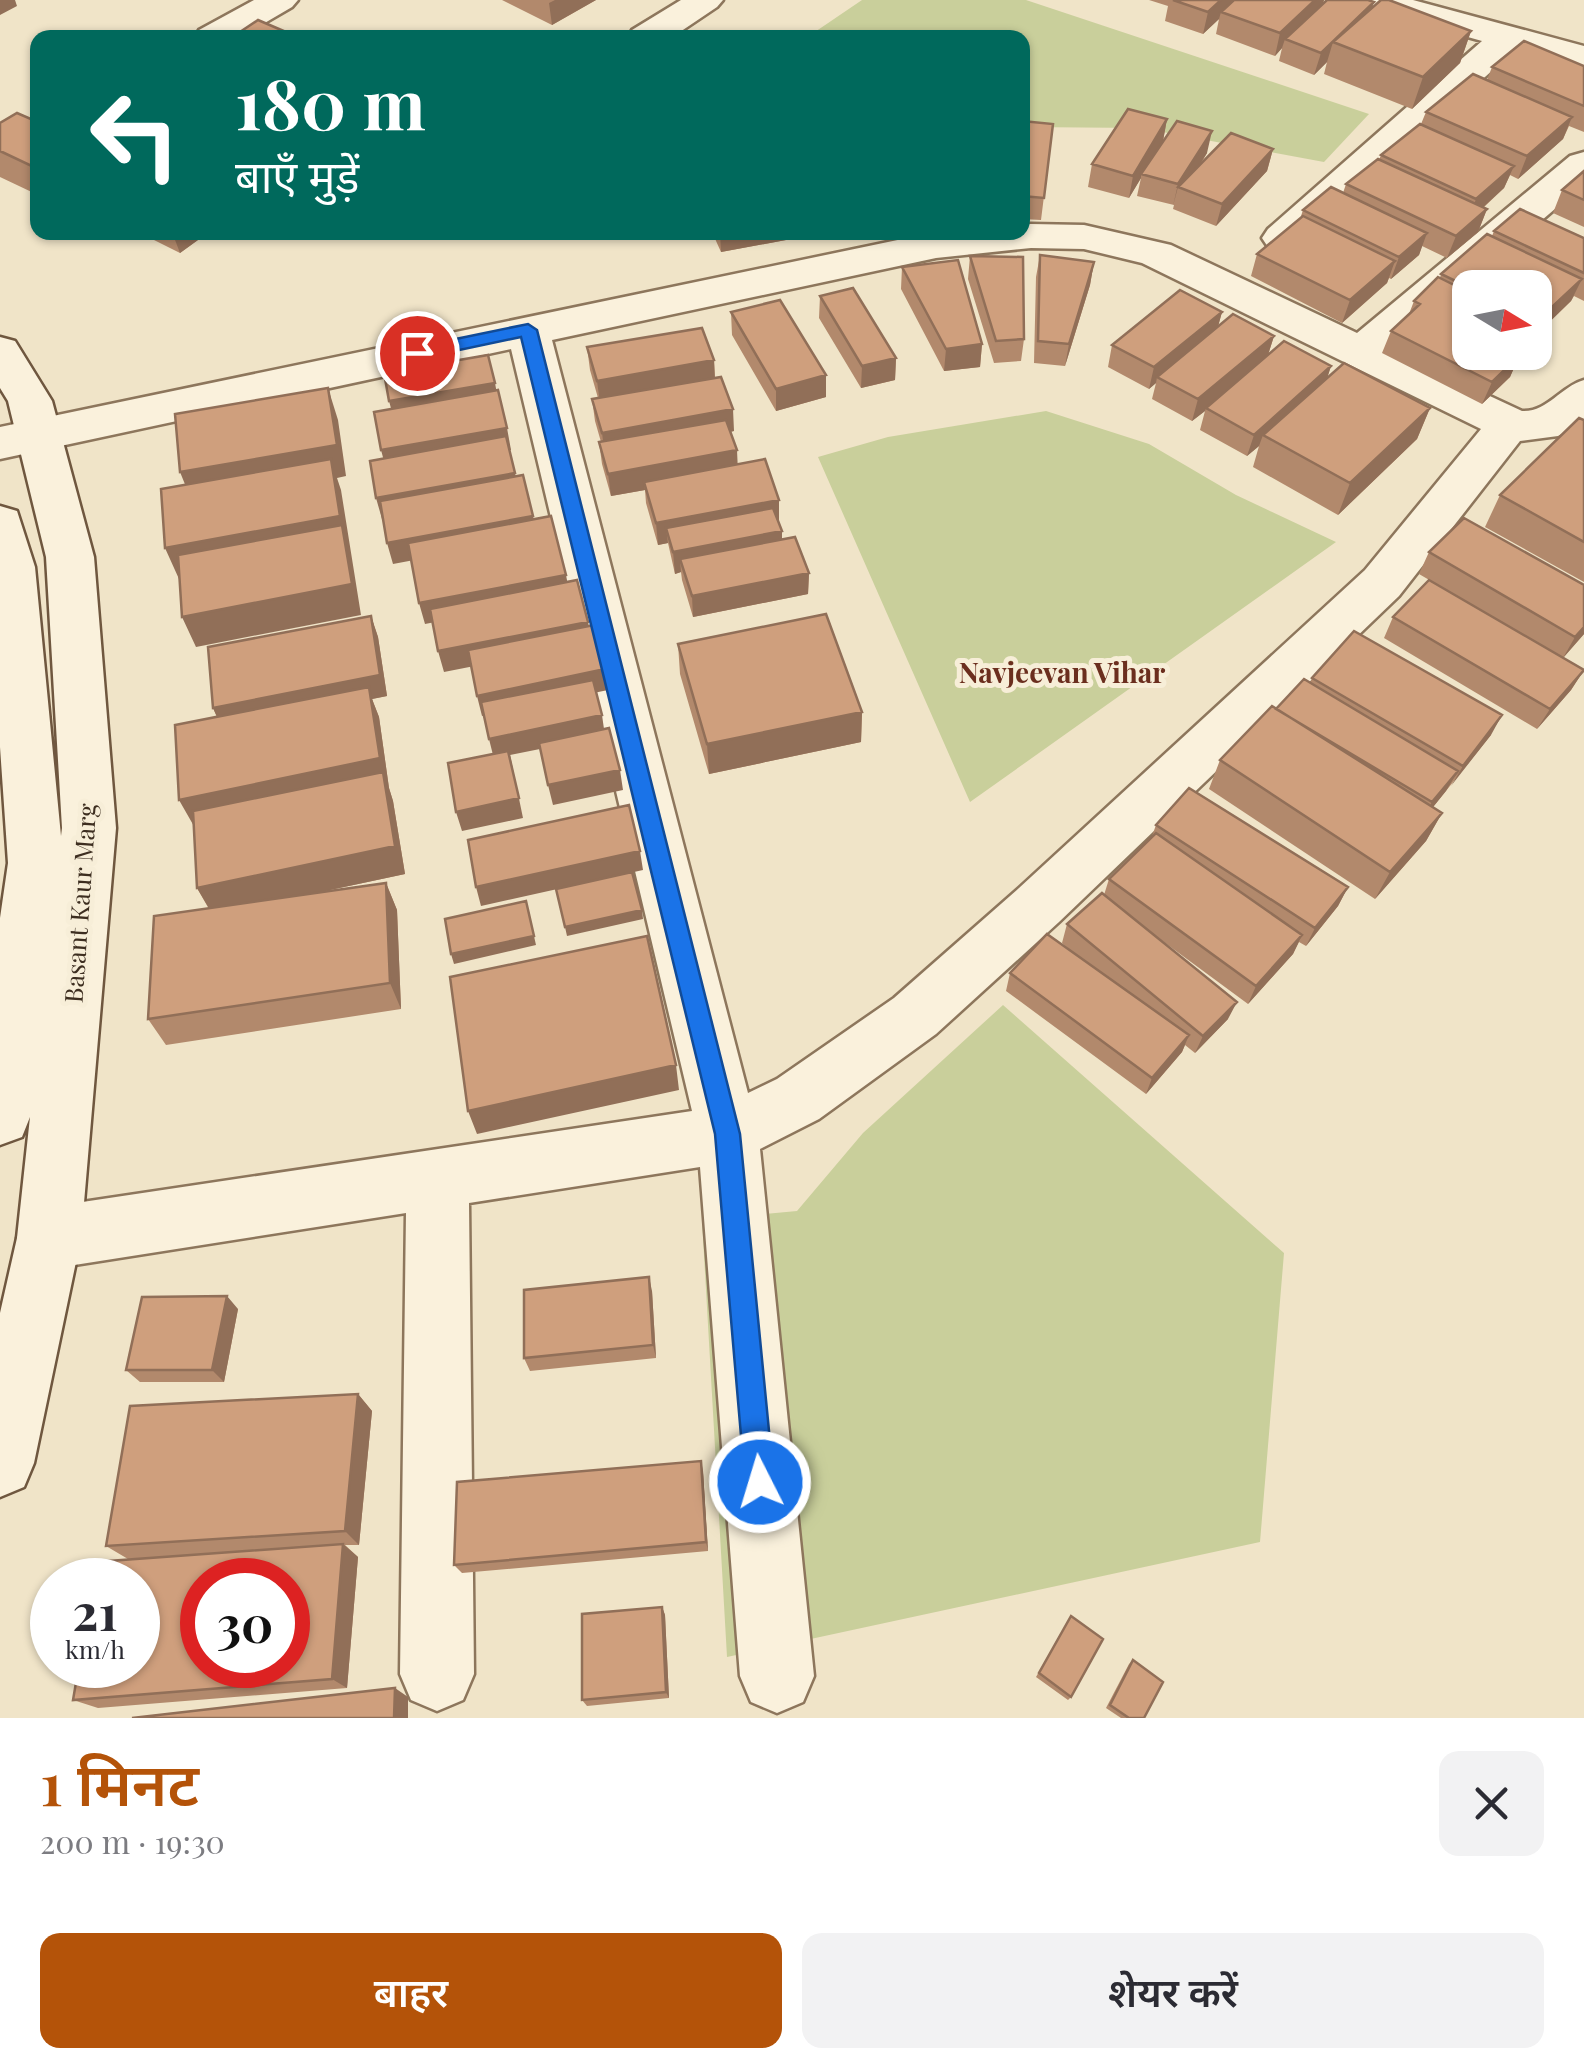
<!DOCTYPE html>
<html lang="hi">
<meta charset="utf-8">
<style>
:root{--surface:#fff;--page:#f2f2f3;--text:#2b2b33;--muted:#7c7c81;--accent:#b45309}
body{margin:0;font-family:"Playfair Display","Noto Sans Devanagari",serif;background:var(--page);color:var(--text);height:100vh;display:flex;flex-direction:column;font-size:38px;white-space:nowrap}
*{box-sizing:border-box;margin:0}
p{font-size:32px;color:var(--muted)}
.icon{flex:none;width:55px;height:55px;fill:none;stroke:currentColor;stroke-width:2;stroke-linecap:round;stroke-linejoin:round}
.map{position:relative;height:1718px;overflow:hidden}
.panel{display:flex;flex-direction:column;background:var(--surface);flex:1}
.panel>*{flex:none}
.banner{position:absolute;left:30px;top:30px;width:1000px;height:210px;border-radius:20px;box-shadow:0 2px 8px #0004;background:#00695c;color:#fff;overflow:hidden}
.needle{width:65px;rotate:100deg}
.fabs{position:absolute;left:1452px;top:270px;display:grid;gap:20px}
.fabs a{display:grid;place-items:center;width:100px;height:100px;border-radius:20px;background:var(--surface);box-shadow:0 2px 8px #0004;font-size:50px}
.speed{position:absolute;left:30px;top:1558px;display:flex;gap:20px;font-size:50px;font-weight:700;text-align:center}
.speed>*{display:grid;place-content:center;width:130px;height:130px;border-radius:50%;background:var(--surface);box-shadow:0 2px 8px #0004;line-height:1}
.speed small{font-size:25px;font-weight:400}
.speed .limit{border:15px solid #d22;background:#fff;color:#111}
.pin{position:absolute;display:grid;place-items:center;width:85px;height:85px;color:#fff;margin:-42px;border:5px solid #fff;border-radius:50%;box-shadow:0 2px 10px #0007}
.me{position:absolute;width:110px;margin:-55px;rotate:355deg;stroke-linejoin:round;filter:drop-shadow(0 0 8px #0008)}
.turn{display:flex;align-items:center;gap:35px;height:210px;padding:0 40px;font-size:45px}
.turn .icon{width:130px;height:130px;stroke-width:2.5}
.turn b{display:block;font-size:70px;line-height:85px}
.round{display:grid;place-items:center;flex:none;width:105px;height:105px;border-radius:20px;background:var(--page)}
.head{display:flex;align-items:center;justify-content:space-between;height:170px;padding:0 40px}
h1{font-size:60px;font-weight:600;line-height:75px;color:var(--accent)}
.primary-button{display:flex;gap:20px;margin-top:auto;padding:20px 40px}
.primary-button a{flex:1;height:115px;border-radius:20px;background:var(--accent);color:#fff;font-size:40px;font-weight:600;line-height:115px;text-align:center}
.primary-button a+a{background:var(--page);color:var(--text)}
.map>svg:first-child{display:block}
.green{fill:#c9cf9b}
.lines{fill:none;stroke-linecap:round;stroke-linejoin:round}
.minor-casing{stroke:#8d765c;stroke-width:5}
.secondary-casing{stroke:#6f573f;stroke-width:5}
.minor{fill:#faf1dc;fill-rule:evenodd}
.secondary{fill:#faf1dc;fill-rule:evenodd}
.wall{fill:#b2896c}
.shaded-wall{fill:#916f58}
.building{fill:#cf9f7d;stroke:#916f58;stroke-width:2.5;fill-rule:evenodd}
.route{fill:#1a73e8;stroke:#114b97;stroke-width:2.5}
.labels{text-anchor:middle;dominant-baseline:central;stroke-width:10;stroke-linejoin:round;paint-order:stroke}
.street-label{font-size:25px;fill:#3d2e20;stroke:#f7eed8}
.neighbourhood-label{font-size:28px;font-weight:bold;fill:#6b2e1e;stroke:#f7eed8}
</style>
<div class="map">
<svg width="1584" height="1718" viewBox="0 0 1584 1718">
<rect width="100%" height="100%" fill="#f0e4c8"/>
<path class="green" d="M862,0H1026L1369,114L1324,162L1141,128L1023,127L1022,38H806Z
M1046,411L1149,444L1236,495L1336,542L970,802L818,457L888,437Z
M1003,1005L1284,1253L1260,1542L727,1657L702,1220L797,1211L863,1133Z"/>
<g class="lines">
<g class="minor-casing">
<path id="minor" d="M254,0H298L292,7L239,38H194L199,30Z
M681,0H723L717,7L671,38H627L632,30Z
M1355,0H1413L1584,46V68L1515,50L1296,247L1282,250L1268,247L1262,238L1268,229L1482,41L1361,7Z
M1584,152V184L1391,350L1522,411C1548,412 1560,387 1584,380V421L1558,436L1520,441L1399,596L1059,922L936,1034L819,1119L760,1149L814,1676L803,1702L777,1713L751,1702L740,1676L700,1167L469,1203L474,1674L463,1700L437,1711L411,1700L400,1674L406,1213L49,1269L26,1260L17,1238L26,1216L49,1207L692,1111L511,349L0,459V427L936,232H1022V224H1031L1084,225L1171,245L1357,333L1570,156ZM1031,248L1084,249L1142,263L1481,429L1365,570L1019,888L894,998L777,1079L748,1093L552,340L936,258Z"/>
</g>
<g class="secondary-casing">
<path id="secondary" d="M0,337L15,341L52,401L94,557L116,828L81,1238L34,1463L24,1487L0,1497V1313L17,1238L30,1117L22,1137L0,1145V918L8,863L0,747V506L17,511L35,567L61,836L62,828L46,557L8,401L0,388Z"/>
</g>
<use href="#minor" class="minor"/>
<use href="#secondary" class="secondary"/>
</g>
<path class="wall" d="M502,0H596L552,25Z
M1149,0H1324L1322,4L1371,9L1471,31L1460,63L1412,109L1324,74L1327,62L1314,75L1279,61L1282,48L1275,56L1216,34L1219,19L1203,34L1165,21L1168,6Z
M1584,66V132L1569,126L1563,139L1518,179L1510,175L1504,188L1483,208L1487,209L1478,232L1447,258L1422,246L1419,255L1391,279L1389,278L1387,283L1342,323L1251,276L1257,254L1300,219L1303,210L1343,193L1346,184L1379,160L1381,155L1421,124L1426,112L1487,80L1492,67Z
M1167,119L1163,141L1207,153L1200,165L1273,149L1267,171L1216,226L1173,209L1174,205L1137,196L1141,178L1129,198L1088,187L1092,164Z
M1022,121L1053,124L1041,220L1022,219Z
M38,122V195L0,177V123Z
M1584,171V227L1553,213L1562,190Z
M1494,231L1584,238V301L1574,296L1571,301L1535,336V288H1470V352H1520L1510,377L1482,404L1382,353L1391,331L1409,314L1414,301L1440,278L1441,274L1492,236Z
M138,232H209L180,253Z
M712,232H802V237L721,252Z
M1040,255L1094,262L1090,285L1065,366L1034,363L1036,277Z
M970,256L1024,339L1021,361L994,363L968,279Z
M902,267L982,344L980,367L944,371L901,289Z
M820,296L896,358L895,380L861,388L819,318Z
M731,312L826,375V397L776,411L732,335Z
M1222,312L1218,326L1274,336L1268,355L1331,366L1327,378L1430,408L1417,439L1338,515L1253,467L1259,446L1247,456L1200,430L1205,411L1192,421L1152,399L1156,383L1149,389L1108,367L1112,345Z
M587,347L714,360L715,378L734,431L730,432L737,464L779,500L778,522L782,539L809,573L808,594L693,617L682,580L681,572L675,574L668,543L658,545L646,503L645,490L611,496L602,464L599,442H601L595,421L592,399L598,398L590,370Z
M1584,420V582L1485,527L1500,495Z
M1429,552L1584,585V634L1563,658L1419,574Z
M371,616L378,637L387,696L372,699L379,717L389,788L393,801L405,874L316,893L386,883L397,910L401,1009L166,1045L148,1019L209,909L197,888L194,827L217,717L213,708Z
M1393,617L1584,670L1571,690L1537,729L1384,638Z
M678,644L862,712L861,742L709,774L680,674Z
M1312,678L1491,735L1433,807L1442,813L1426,841L1375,899L1209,789L1220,760L1276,709L1310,683Z
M1156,825L1348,887L1338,906L1306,946L1299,942L1293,954L1248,1004L1153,934L1228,1019L1195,1053L1185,1045L1182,1052L1146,1094L1006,991L1010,973L1076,955L1062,943L1067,924L1104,895L1109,879L1152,836Z
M652,1291L656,1358L530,1371L524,1358Z
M238,1309L224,1382H140L126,1370Z
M358,1394L372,1411L359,1545H345L358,1557L347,1688L98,1708L73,1700L197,1555L128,1559L106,1546Z
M703,1471L708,1551L462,1573L454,1565Z
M662,1607L665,1615L669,1698L587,1706L582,1700Z
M1071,1616V1697L1068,1700L1036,1677Z
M1133,1660L1144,1718H1121L1106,1708L1129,1664Z"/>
<path class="shaded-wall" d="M0,0H15L17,6L0,15Z
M555,0H596L552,25L549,3Z
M1221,0H1240L1221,12L1219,19L1203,34L1208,12Z
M1315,0H1324L1321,11L1285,39L1282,48L1275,56L1280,33Z
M1374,2L1367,24L1333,42L1327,62L1314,75L1321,53Z
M1471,31L1460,63L1412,109L1423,77Z
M1572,117L1563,139L1518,179L1527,156Z
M1167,119L1163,141L1141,174V178L1129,198L1133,176Z
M1212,131L1207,153L1184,189L1178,187L1173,206L1178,184Z
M1273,149L1267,171L1216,226L1222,204Z
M1514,166L1504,188L1468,221L1476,199Z
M1487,209L1478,232L1447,258L1456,236Z
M172,232H209L180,253Z
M720,232H802V237L721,252Z
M812,232H833L812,236Z
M1427,233L1419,255L1391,279L1399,257Z
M1395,261L1387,283L1342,323L1350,300Z
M1094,262L1090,285L1065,366L1069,344Z
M1582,279L1571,301L1535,336V327L1538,320Z
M1222,312L1216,334L1157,377L1156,383L1149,389L1154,367Z
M1274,336L1267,358L1206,408L1205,411L1192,421L1198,399Z
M982,344L980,367L944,371L946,349Z
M1520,355L1510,377L1482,404L1492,382Z
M896,358L895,380L861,388L862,366Z
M714,360L715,382L600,403L597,381Z
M1331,366L1324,388L1263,435L1259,446L1247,456L1254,435Z
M826,375V397L776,411V389Z
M495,383L499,405L395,423L389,401Z
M328,388L338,420L346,476L337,478L341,490L361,615L196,647L182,617L179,579L165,548L193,504L180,472Z
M1430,408L1417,439L1338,515L1350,483Z
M733,409L734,431L605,455L602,433Z
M507,428L511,450L387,472L381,450Z
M737,450L738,472L644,482L645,490L611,496L608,474Z
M515,473L519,494L382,519L376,498Z
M779,500V521L670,542L666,528L668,543L658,545L656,523Z
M533,516L537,537L393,564L387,543Z
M782,531V553L680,559L681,572L675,574L673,552Z
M809,573L808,594L693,617L692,596Z
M566,575L570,596L425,624L419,603Z
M371,616L378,637L387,696L372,699L379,717L389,788L393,801L405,874L213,915L197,888L195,828L179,800L222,728L213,708Z
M588,622L592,643L444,672L438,651Z
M1584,627V634L1563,658L1575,637Z
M605,669L608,690L482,716L477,696Z
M1584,670L1571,690L1537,729L1550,709Z
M862,712L861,742L709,774L707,744Z
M602,715L605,736L510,755L523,818L462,831L456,812L494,759L489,739Z
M1502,715L1491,735L1451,786L1463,766Z
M620,770L623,790L553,805L548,785Z
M1458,771L1446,791L1421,822L1432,802Z
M1442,813L1426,841L1375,899L1390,872Z
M640,851L643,870L481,906L476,887Z
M386,883L397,910L401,1009L390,983Z
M1348,887L1338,906L1306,946L1315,928Z
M526,901L536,945L454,964L451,954Z
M642,910L643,919L567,936L565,927Z
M1302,935L1293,954L1248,1004L1256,986Z
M1237,1002L1228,1019L1195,1053L1203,1036Z
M1189,1035L1182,1052L1146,1094L1152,1078Z
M676,1065L679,1090L477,1134L468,1111Z
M649,1277L652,1291L656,1358L653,1345Z
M227,1296L238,1309L224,1382L212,1370Z
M358,1394L372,1411L359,1545L345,1531Z
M701,1461L703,1471L708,1551L706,1542Z
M343,1544L358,1557L347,1688L332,1679Z
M662,1607L665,1615L669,1698L666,1692Z
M395,1688L408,1697V1718H394Z"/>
<path class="building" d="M1173,0H1221L1208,12Z
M1234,0H1315L1280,33L1221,12Z
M1327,0H1368L1374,2L1321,53L1285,39Z
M1381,0H1389L1471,31L1423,77L1333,42Z
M258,20L300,38H231Z
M1524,41L1584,66V106L1492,67Z
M1473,74L1572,117L1527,156L1426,112Z
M1128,109L1167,119L1133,176L1092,164Z
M17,113L38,122V169L0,151V123Z
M1022,121L1053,124L1044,198L1022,196Z
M1177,121L1212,131L1178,184L1141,174Z
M1420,124L1514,166L1476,199L1381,155Z
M1231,133L1273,149L1222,204L1178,187Z
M1378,159L1487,209L1456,236L1346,184Z
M1584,171V200L1562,190Z
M1331,187L1427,233L1399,257L1303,210Z
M1520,209L1584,238V273L1494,231Z
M1303,216L1395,261L1350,300L1257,254Z
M1487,234L1582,279L1538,320L1535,319V288H1470L1441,274Z
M1040,255L1094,262L1069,344L1038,341Z
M970,256L1023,257L1024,339L996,341Z
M958,260L982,344L946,349L902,267Z
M1438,277L1470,293V352H1515L1520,355L1492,382L1391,331L1420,304L1414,301Z
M853,288L896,358L862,366L820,296Z
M1180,290L1222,312L1154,367L1112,345Z
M780,300L826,375L776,389L731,312Z
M1233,314L1274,336L1198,399L1157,377Z
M702,328L714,360L597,381L587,347Z
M1284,341L1331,366L1254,435L1206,408Z
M488,355L495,383L389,401L384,373Z
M1344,363L1430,408L1350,483L1263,435Z
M721,377L733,409L602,433L592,399Z
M328,388L337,445L180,472L175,414Z
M498,390L507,428L381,450L374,412Z
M1579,418L1584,420V542L1500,495Z
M726,420L737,450L608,474L599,442Z
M506,436L515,473L376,498L370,461Z
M331,459L340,516L165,548L161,489Z
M765,459L779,500L656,523L644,482Z
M523,475L533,516L387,543L380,501Z
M773,508L782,531L673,552L666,528Z
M551,516L566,575L419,603L408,543Z
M1464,518L1584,585V627L1575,637L1429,552Z
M342,525L352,584L182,617L178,555Z
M795,537L809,573L692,596L680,559Z
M577,580L588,622L438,651L430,609Z
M1429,580L1584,670L1550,709L1393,617Z
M826,614L862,712L707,744L678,644Z
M371,616L380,675L213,708L208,647Z
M594,625L605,669L477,696L468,650Z
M1354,631L1502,715L1463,766L1312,678Z
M1304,679L1458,771L1432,802L1276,709Z
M593,680L602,715L489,739L481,702Z
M369,687L380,758L179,800L175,725Z
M1272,706L1442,813L1390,872L1220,760Z
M609,728L620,770L548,785L539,743Z
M508,751L519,798L456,812L448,763Z
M383,772L395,846L197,888L193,811Z
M1189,788L1348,887L1315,928L1156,825Z
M629,805L640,851L476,887L468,840Z
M1156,833L1302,935L1256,986L1109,879Z
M632,872L642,910L565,927L556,889Z
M386,883L390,983L148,1019L154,916Z
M1102,893L1237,1002L1203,1036L1067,924Z
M526,901L534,936L451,954L445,919Z
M1047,934L1189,1035L1152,1078L1010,973Z
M647,936L676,1065L468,1111L450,977Z
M649,1277L653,1345L524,1358V1290Z
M227,1296L212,1370H126L142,1297Z
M358,1394L345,1531L106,1546L130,1406Z
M701,1461L706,1542L454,1565L457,1482Z
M343,1544L332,1679L73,1700L79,1665H138V1580H92L95,1562ZM202,1580H288V1665H202Z
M662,1607L666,1692L582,1700V1614Z
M1071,1616L1103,1639L1071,1697L1039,1673Z
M1133,1660L1163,1682L1144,1718H1129L1110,1705Z
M395,1688L394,1718H132Z"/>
<path class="route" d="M528,324L537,330L740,1134L774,1482L770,1493L760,1497L750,1493L745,1482L715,1134L521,337L417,359L408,353L417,347Z"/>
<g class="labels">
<g class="street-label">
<text transform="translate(79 903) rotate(-86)">Basant Kaur Marg</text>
</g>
<g class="neighbourhood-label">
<text x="1062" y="671">Navjeevan Vihar</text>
</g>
</g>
</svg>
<div class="fabs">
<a><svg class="needle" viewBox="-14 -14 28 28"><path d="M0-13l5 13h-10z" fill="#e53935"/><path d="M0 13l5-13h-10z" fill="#7c7c81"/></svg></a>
</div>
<div class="speed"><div>21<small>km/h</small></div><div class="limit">30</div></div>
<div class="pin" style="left:417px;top:353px;background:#d93025"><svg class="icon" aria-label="arrive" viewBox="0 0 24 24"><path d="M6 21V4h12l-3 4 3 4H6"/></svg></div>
<svg class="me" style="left:760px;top:1482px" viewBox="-20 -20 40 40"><circle r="17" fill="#1a73e8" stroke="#fff" stroke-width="3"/><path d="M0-11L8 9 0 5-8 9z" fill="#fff"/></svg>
<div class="banner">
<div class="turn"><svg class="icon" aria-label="left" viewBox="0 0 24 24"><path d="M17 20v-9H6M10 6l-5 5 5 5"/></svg><div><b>180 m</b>बाएँ मुड़ें</div></div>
</div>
</div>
<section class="panel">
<div class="head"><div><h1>1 मिनट</h1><p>200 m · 19:30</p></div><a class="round"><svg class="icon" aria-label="close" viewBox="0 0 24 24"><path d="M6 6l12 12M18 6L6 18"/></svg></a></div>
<div class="primary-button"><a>बाहर</a><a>शेयर करें</a></div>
</section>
